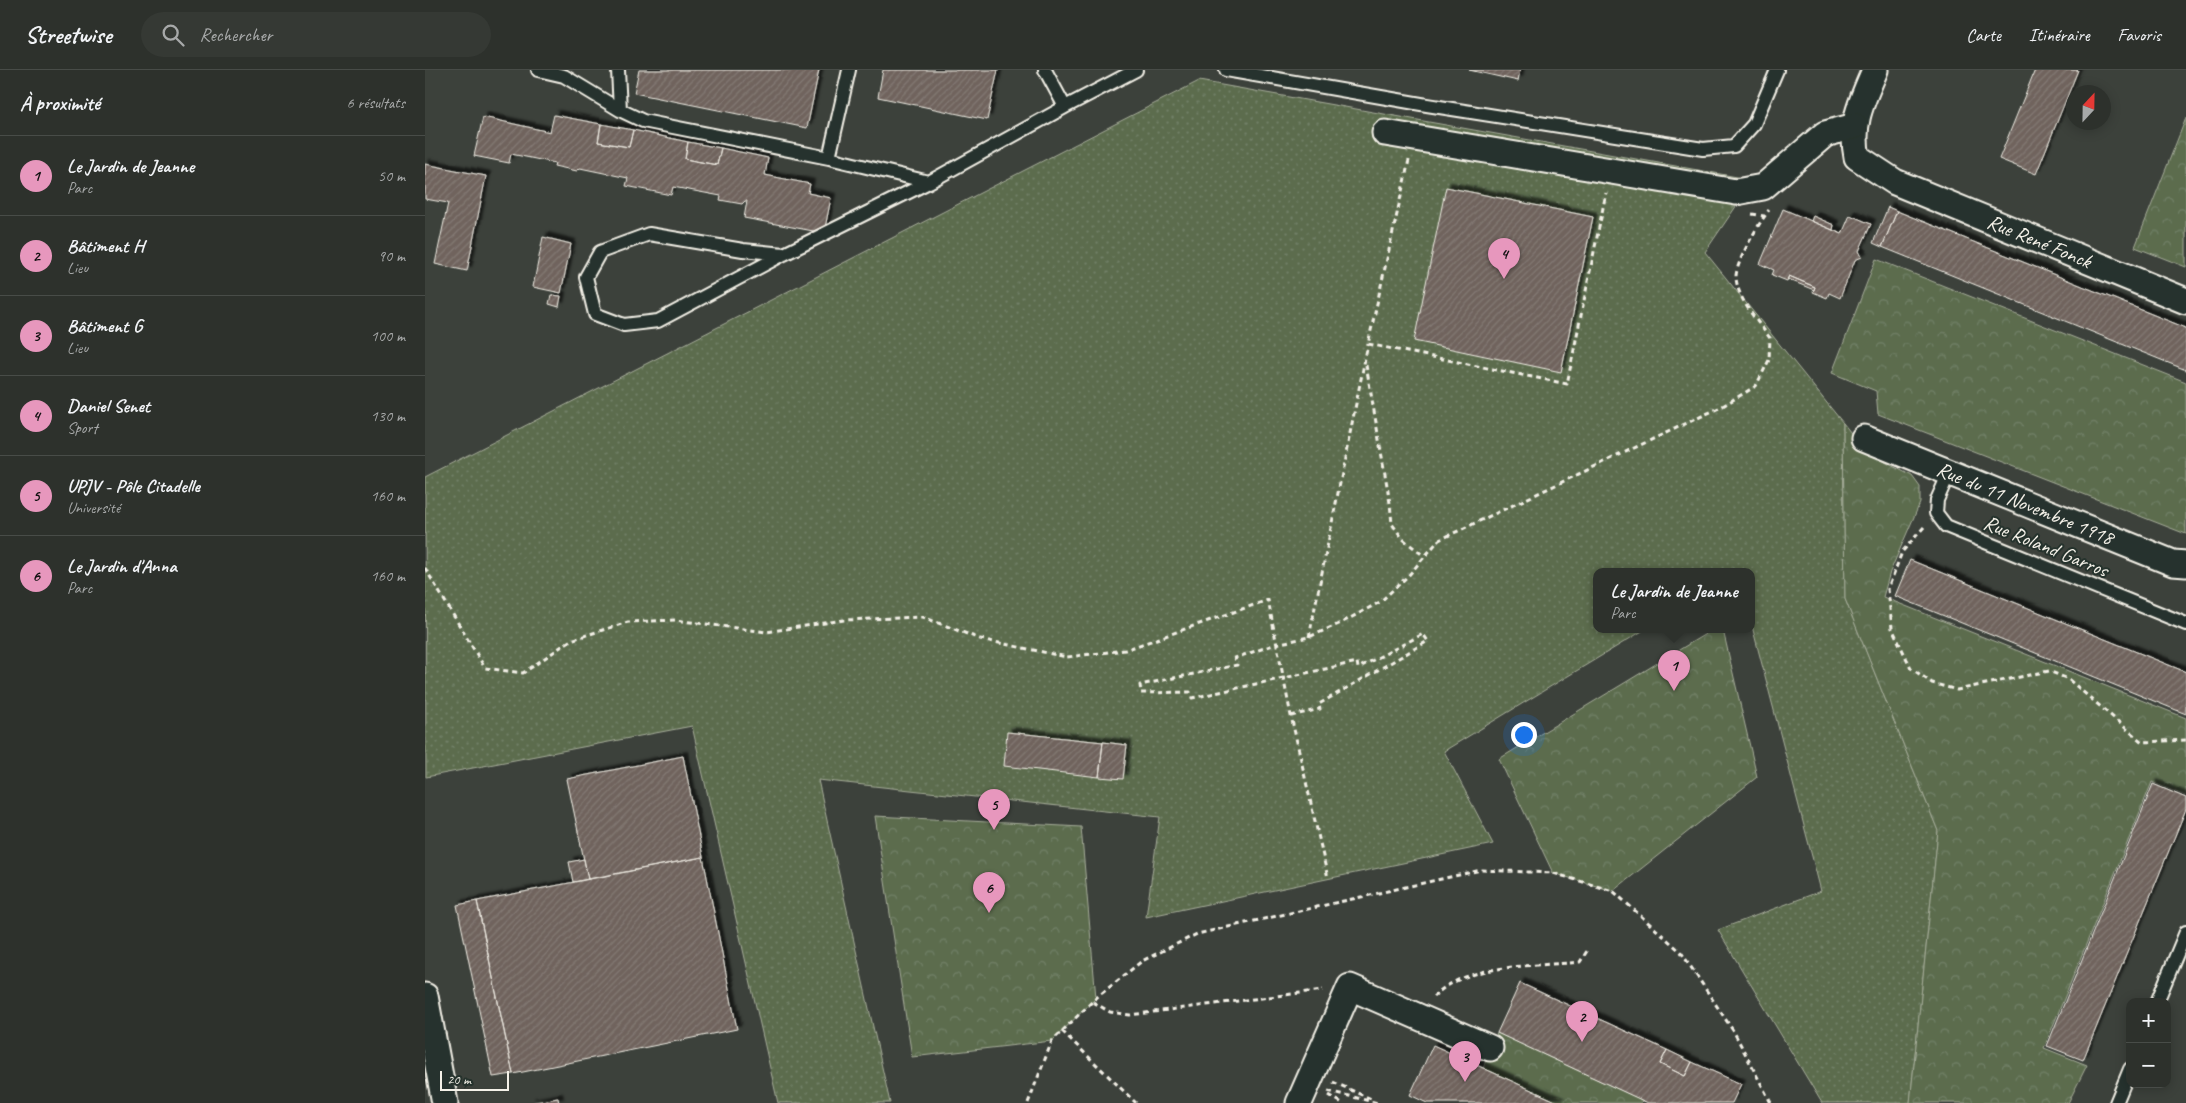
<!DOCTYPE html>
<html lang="fr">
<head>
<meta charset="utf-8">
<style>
	:root { --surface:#2d312c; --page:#353934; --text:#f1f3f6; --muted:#a7a9a9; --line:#484c48; --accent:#e797bd }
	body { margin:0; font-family:Caveat,sans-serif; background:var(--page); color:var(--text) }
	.controls { position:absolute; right:15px; bottom:15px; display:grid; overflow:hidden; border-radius:10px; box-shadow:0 2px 12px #0003 }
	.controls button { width:45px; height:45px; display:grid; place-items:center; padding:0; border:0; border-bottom:1px solid var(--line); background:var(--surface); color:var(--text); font:25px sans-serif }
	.compass { position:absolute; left:1641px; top:15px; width:45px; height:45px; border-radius:50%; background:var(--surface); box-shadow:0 2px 12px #0003; rotate:22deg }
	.scale { position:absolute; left:15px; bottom:12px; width:69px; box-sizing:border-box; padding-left:5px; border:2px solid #f4f1e8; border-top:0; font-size:14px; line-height:18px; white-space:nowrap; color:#f4f1e8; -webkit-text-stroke:4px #26332d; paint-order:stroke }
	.you { position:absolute; left:1098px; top:664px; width:18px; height:18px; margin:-12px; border:4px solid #fff; border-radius:50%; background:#1a73e8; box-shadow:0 0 0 8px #1a73e833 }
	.badge { display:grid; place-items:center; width:32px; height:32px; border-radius:50%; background:var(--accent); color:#111; font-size:16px; font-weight:700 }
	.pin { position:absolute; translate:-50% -41px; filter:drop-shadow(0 1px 2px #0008) }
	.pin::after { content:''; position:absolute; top:26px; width:18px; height:15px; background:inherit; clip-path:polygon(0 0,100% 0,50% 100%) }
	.popup { position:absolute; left:1168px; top:498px; width:162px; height:65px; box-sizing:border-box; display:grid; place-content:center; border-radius:10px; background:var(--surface); filter:drop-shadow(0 1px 4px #0005); font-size:16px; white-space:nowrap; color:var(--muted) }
	.popup b { font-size:19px; color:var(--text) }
	.popup::after { content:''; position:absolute; left:50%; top:100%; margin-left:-10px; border:10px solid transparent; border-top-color:var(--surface) }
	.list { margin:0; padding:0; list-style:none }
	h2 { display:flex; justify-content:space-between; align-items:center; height:65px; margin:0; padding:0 20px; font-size:21px }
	h2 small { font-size:16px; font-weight:400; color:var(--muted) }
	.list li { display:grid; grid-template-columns:32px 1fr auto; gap:15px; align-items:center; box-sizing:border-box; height:80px; padding:0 20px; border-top:1px solid var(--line) }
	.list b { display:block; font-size:19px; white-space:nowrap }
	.list p { margin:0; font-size:16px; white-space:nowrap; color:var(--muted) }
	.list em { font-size:16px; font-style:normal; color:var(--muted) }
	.icon { flex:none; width:28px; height:28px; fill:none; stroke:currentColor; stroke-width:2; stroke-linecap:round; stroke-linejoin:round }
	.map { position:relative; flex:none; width:1761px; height:1033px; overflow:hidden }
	header { display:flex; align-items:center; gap:30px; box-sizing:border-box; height:70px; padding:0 25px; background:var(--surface); border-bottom:1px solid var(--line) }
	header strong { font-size:24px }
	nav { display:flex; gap:28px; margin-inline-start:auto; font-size:18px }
	.search { width:350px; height:45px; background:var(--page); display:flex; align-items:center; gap:12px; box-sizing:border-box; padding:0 18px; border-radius:28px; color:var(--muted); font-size:19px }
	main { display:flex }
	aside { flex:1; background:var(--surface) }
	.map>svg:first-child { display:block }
	.grass { fill:url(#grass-dots); stroke:#a8ae9b }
	.park { fill:url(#park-crowns); stroke:#a8ae9b }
	.building { fill:url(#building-hatch); stroke:#f4f1e8; filter:url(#shadow) }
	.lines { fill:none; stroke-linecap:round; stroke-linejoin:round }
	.service-casing { stroke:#f4f1e8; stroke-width:16 }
	.minor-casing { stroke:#f4f1e8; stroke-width:29 }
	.path { stroke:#f4f1e8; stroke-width:3; stroke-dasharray:5 4; stroke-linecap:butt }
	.service { stroke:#26332d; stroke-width:12 }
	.minor { stroke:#26332d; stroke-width:25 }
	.labels { text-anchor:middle; stroke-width:4; stroke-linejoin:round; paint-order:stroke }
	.street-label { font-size:21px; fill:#f4f1e8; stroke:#26332d }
</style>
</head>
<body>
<header>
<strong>Streetwise</strong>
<div class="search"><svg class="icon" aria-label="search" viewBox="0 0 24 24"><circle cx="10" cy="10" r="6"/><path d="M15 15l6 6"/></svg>Rechercher</div>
<nav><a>Carte</a><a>Itinéraire</a><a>Favoris</a></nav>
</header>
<main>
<aside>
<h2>À proximité<small>6 résultats</small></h2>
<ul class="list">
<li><span class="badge">1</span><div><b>Le Jardin de Jeanne</b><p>Parc</p></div><em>50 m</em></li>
<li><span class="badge">2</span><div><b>Bâtiment H</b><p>Lieu</p></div><em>90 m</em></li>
<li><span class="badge">3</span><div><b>Bâtiment G</b><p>Lieu</p></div><em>100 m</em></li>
<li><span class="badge">4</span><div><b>Daniel Senet</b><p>Sport</p></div><em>130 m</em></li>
<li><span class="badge">5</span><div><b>UPJV - Pôle Citadelle</b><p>Université</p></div><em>160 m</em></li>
<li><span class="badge">6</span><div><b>Le Jardin d'Anna</b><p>Parc</p></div><em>160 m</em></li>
</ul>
</aside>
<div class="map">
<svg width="1761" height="1033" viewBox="0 0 1761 1033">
	<defs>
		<pattern id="grass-dots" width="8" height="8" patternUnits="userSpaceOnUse" patternTransform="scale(1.25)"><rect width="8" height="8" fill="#5b6c4e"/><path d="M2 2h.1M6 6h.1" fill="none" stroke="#738168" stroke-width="1.8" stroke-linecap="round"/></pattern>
		<pattern id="park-crowns" width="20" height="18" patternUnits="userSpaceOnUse" patternTransform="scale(1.25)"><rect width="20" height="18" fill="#5b6c4e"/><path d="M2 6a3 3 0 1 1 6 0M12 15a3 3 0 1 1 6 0" fill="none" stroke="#738168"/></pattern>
		<pattern id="building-hatch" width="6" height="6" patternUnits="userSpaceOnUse" patternTransform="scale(1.25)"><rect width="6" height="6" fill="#6f635d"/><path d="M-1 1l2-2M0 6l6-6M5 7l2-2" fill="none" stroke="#847a74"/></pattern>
		<filter id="shadow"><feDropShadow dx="4.5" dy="-4.5" stdDeviation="1" flood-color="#0009"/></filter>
	</defs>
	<rect width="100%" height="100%" fill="#3c413b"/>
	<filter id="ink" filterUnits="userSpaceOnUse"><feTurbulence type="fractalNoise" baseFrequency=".02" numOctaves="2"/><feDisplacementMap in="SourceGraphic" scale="10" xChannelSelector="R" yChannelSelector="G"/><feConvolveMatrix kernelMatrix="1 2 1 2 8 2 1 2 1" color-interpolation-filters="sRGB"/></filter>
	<g filter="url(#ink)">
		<path class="grass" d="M774,11L1329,110L1280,182L1418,353L1420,529L1513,761L1485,1033H1397L1293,860L1396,821L1327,556L1326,502H1172V560H1219L1019,681L1068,774L721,847L735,747L393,710L465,1033H353L267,656L1,707L0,407Z"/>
		<path class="park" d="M1761,48V197L1710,177Z
			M1451,189L1761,312V464L1453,344L1451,321L1407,303Z
			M1418,353L1434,373L1460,392L1487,406L1495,417V433L1465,502L1458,527L1761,648V726L1727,712L1619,978L1662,995L1643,1033H1485L1513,761L1420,529Z
			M1287,560H1298L1332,707L1188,821L1128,803L1074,689Z
			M450,746L656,757L671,928L627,971L487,987Z
			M1072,963L1217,1030L1216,1033H1135L1058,998Z"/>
		<path class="building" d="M214,0H394L382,58L209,23Z
			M458,0H573L562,50L453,27Z
			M1044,0H1095L1093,11Z
			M1610,0H1653L1611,104L1574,89Z
			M129,45L176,54L173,72L204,77L208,60L263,72L260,89L292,95L296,78L343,88L340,105L385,114L383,123L406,128L399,163L319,148L322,131H320L317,134L295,130L296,126L248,117L246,125L201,116L203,108L155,98L152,101L129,96L130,93L86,84L84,93L49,86L58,47L125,62Z
			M176,54L208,60L204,77L173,72Z
			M263,72L296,78L292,95L260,89Z
			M0,94L61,106L42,201L10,194L23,133L0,129Z
			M1021,117L1168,147L1136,302L989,271Z
			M1463,137L1472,141L1457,177L1448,173Z
			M1358,139L1417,164L1425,145L1446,154L1434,181L1437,187L1430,190L1415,228L1404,223L1402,228L1388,222L1390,217L1364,206L1362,211L1347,205L1349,200L1335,194Z
			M1472,141L1761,258V300L1457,177Z
			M1388,146L1409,155L1408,160L1386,151Z
			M118,167L146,174L136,223L108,217Z
			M1364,206L1390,217L1389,220L1362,209Z
			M126,225L136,226L134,237L124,234Z
			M1485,490L1761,602V644L1470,526Z
			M582,662L678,672L674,707L579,696Z
			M678,672L702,675L698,709L674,707Z
			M258,686L278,787L163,809L142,709Z
			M1728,714L1761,728V739L1658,990L1622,976Z
			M278,787L312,959L88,1004L52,831Z
			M159,789L163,809L148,812L144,792Z
			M52,831L88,1004L68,1007L32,835Z
			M1095,913L1242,980L1235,994L1260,1006L1267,992L1316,1014L1307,1033H1223L1072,963Z
			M1008,975L1058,998L1135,1033H1002L985,1025Z
			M1242,980L1267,992L1260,1006L1235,994Z
			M133,1028L134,1033H105Z"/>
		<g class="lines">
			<defs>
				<path id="service" d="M113,0L139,6L195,40L218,51L404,88L504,112L640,37L711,0
					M193,0L195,40
					M620,0L640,37
					M801,0L1002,35L1278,79L1309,76L1329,54L1352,0
					M404,88L424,0
					M359,184L318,180L224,164L175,182L161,207L170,244L199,255L233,251L359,184L504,112
					M1524,403L1512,430L1511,443L1521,456L1761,554
					M1732,932L1761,862
					M1691,1033L1705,999"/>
				<g id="minor">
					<path id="s1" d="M1450,0C1437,31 1425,53 1432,87L1470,112L1761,231"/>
					<path d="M960,63L1311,122L1338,117L1400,64L1430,56"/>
					<path id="s2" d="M1439,368L1748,493L1761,494"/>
					<path d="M0,926L20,1033"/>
					<path d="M874,1033L925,917L1065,978"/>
				</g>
			</defs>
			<use href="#service" class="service-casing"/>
			<use href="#minor" class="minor-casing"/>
			<path class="path" d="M984,90L943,274L1142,314L1181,123
				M1327,144L1339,146
				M941,295L965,433L967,454L978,469L999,486
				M1499,457L1477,482L1463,519L1467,558L1486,598L1507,613L1532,620L1624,601L1643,609L1717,672L1761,670
				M0,498L60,598L98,603L146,570L203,552L250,550L341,562L419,550L498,547L555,569L642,587L700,580L843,530L866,646L903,808
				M884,567L943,274
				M866,646L895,639L894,634L1003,571L998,564L933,598L932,592L767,628L765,622L716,623L715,615L812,595L810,588L851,574L884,567L916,553L955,532L983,506L1014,470L1296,337L1331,316L1344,290L1345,268C1333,252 1313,230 1311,208C1310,193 1334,153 1344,140
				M1008,927C1043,892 1109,897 1155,892L1162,881
				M668,932L685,942L705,945L898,920
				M637,961L711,1033
				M908,1012L946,1029
				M903,1021L953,1033
				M904,1025L917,1033
				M603,1033L627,971L671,928L717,891L772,864L1056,800L1128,803L1188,821L1256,882L1309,962L1346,1033"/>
			<use href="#service" class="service"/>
			<use href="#minor" class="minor"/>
		</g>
	</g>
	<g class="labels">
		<g class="street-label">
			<text dy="7" stroke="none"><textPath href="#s1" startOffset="292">Rue René Fonck</textPath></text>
			<text dy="7" stroke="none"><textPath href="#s2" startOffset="174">Rue du 11 Novembre 1918</textPath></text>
			<text transform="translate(1621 476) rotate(22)" y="7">Rue Roland Garros</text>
		</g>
	</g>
</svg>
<div class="controls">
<button>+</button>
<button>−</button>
</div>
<svg class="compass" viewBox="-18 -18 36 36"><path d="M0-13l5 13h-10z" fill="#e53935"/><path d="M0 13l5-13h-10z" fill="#a7a9a9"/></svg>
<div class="scale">20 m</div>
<div class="you"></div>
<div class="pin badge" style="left:1249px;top:621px">1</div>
<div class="popup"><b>Le Jardin de Jeanne</b>Parc</div>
<div class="pin badge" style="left:1157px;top:972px">2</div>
<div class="pin badge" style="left:1040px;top:1012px">3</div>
<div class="pin badge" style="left:1079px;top:209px">4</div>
<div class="pin badge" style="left:569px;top:760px">5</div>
<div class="pin badge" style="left:564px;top:843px">6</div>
</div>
</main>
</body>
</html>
